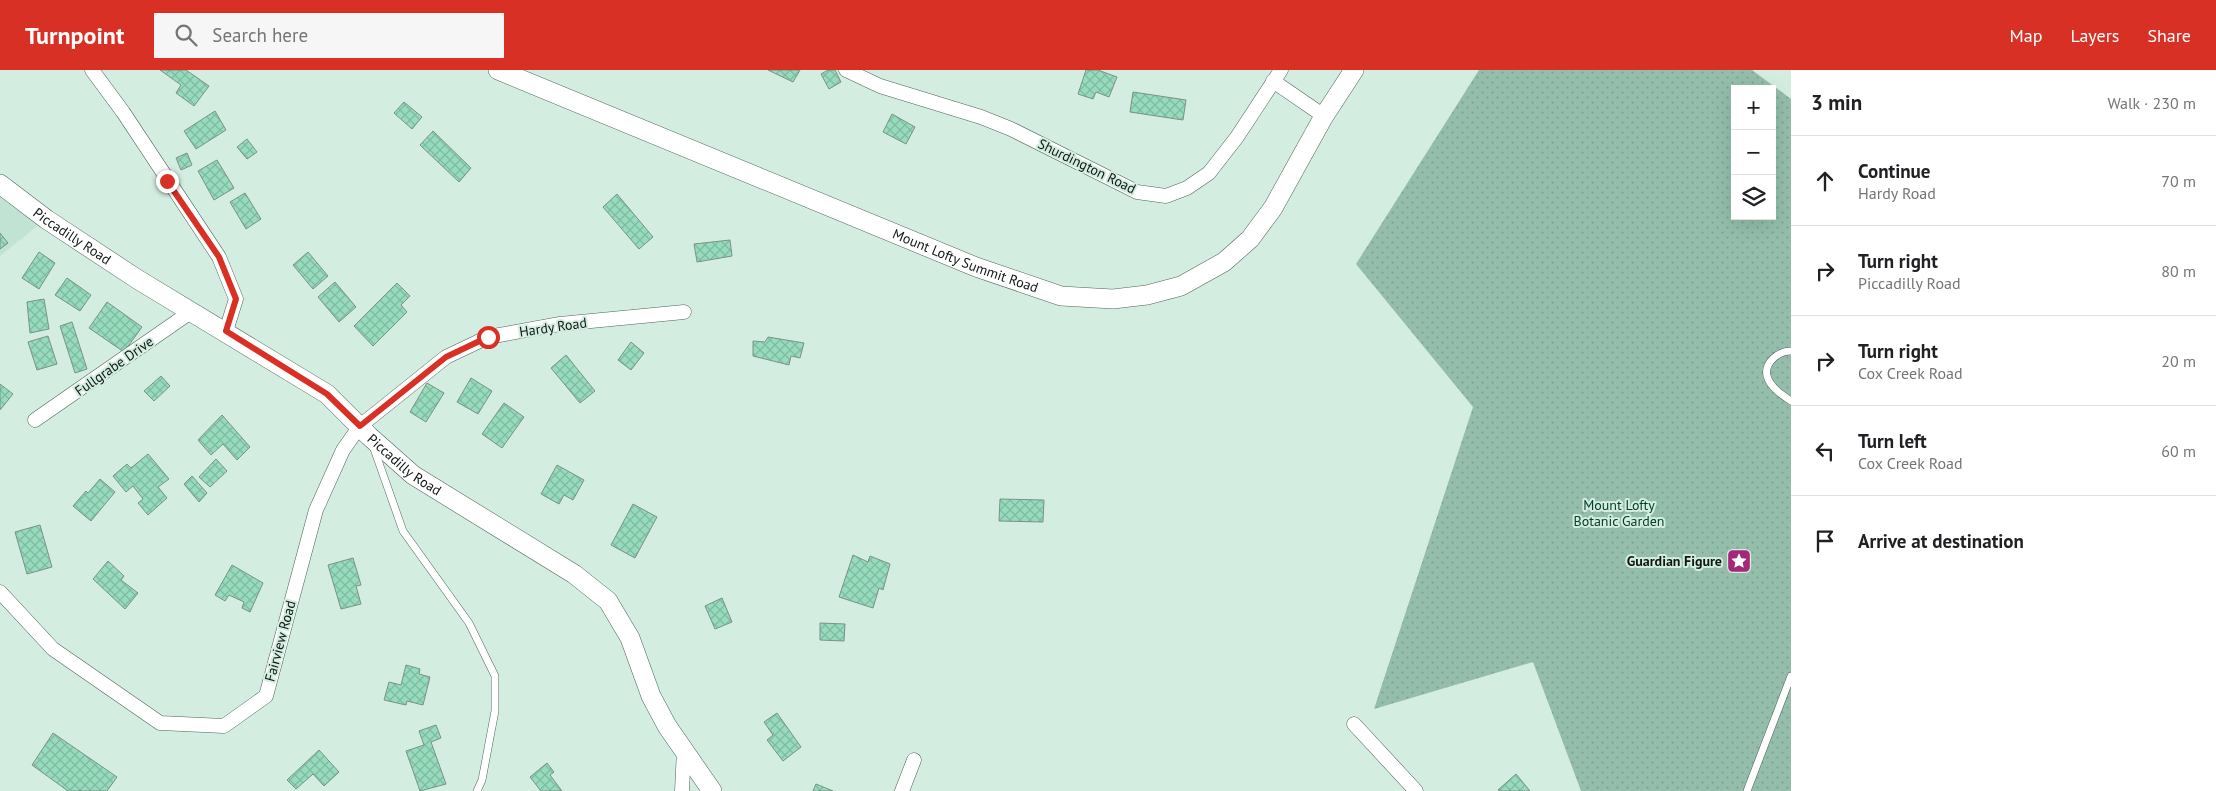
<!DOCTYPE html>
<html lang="en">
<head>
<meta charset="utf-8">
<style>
	:root { --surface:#fff; --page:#f6f6f6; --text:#202124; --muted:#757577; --line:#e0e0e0; --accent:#d93025 }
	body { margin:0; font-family:"PT Sans",sans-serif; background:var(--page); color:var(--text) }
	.controls { position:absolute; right:15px; top:15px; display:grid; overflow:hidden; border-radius:0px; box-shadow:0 5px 20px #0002 }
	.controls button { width:45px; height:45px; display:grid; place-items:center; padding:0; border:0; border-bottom:1px solid var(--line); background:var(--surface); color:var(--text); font:25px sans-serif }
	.stop { position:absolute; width:15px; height:15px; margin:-11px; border:4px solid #d93025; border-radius:50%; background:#fff }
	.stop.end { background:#d93025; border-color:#fff; box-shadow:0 1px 5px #0008 }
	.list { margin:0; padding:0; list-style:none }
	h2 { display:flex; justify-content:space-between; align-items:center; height:65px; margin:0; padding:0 20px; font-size:21px }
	h2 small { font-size:16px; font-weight:400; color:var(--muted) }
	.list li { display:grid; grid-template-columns:32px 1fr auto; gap:15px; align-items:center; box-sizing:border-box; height:90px; padding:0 20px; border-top:1px solid var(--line) }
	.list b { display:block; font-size:19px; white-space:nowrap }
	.list p { margin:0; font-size:16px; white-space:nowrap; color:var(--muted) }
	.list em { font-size:16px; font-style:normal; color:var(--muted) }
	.icon { flex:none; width:28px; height:28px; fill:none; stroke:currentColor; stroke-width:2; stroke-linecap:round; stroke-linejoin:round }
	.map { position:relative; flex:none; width:1791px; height:721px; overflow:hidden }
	header { display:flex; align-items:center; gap:30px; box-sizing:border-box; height:70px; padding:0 25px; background:var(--accent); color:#fff }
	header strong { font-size:24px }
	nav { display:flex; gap:28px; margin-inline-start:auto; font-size:18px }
	.search { width:350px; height:45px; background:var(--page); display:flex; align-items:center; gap:12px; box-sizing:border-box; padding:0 18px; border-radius:0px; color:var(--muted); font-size:19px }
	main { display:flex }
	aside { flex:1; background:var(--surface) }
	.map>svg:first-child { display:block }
	.built { fill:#c1e3d3 }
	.grass { fill:url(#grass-dots); fill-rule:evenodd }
	.building { fill:url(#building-cross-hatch); stroke:#7b9287 }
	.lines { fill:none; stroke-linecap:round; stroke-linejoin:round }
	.service-casing { stroke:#4e645a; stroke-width:8 }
	.minor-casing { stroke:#4e645a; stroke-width:15 }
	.secondary-casing { stroke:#4e645a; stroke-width:20 }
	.service { stroke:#fff; stroke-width:7 }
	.minor { stroke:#fff; stroke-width:14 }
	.secondary { stroke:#fff; stroke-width:19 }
	.route { stroke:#d93025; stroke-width:6 }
	.labels { text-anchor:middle; stroke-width:4; stroke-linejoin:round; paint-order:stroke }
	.street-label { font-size:14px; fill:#0e1713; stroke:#d4ede1 }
	.park-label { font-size:14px; fill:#03402c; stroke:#d4ede1 }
	.poi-label { font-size:14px; font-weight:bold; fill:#0e1713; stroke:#d4ede1; text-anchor:end }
</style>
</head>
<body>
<header>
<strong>Turnpoint</strong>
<div class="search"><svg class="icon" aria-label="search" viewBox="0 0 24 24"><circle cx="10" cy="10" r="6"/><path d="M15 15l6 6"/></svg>Search here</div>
<nav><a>Map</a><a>Layers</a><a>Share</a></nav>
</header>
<main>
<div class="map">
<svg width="1791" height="721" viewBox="0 0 1791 721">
	<defs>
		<pattern id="grass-dots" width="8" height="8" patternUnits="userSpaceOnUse" patternTransform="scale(1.25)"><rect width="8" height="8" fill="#94beab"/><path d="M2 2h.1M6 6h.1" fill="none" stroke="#7ea392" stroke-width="1.8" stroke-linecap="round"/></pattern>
		<pattern id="building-cross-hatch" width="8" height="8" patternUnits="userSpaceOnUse" patternTransform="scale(1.25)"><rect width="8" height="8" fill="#95dbbc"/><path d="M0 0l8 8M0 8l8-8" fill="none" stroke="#7fbba1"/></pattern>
	</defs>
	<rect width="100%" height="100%" fill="#d4ede1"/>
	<path class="built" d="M0,114L46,149L0,186Z"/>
	<path class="grass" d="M1479,0H1752L1791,29V721H1581L1533,592L1374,639L1473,337L1356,194ZM1735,19H1772V146H1735Z"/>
	<path class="building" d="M160,0H186L209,16L194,36L176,23L181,15Z
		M768,0H800L793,12Z
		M828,0H835L841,12L829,19L821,4Z
		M1086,0H1098L1117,7L1109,27L1096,22L1093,29L1078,24Z
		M1133,22L1186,30L1183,50L1130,42Z
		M404,32L422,47L412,59L394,43Z
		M215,41L226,60L196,79L184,61Z
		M892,44L915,57L906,74L883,62Z
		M433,61L471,98L459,112L420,75Z
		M247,69L257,82L247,89L237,77Z
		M187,83L192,95L181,100L176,88Z
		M217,90L234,118L214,130L198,101Z
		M245,123L261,149L246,159L230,132Z
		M617,124L653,167L639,179L603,137Z
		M0,163L8,173L0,179Z
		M730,170L732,186L697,192L694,174Z
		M39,182L55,193L39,219L22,208Z
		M308,182L328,206L313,219L293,195Z
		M67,208L91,225L80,241L55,225Z
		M335,212L356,237L339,252L318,227Z
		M397,213L410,226L401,235L407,242L373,276L354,256Z
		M44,229L49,259L30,263L27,232Z
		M107,232L142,257L124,282L89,258Z
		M72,252L87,299L75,303L60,256Z
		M48,266L57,294L37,300L28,272Z
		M768,267L804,273L800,288L791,286L789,295L753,286V271L765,272Z
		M631,272L644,283L631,300L618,290Z
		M566,285L595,321L580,333L551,298Z
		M161,306L170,316L154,331L144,321Z
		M471,308L492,321L478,344L457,332Z
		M427,313L444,323L426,352L410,342Z
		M0,314L13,324L0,340Z
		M504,333L524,347L502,378L482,364Z
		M222,345L250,377L237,390L223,374L211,385L198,370Z
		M148,384L169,409L158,417L167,428L148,445L138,433L143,429L133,416L126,422L113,406L127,394L131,398Z
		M216,389L227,401L210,417L199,407Z
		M557,395L584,410L573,430L564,425L559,434L541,424Z
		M192,406L207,423L199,432L184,414Z
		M100,409L115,422L91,451L73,436L86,421L88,423Z
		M1000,429L1044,430L1043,452L999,451Z
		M633,434L657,447L635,488L611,475Z
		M40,455L52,497L27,504L15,462Z
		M853,485L868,492L870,486L890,494L883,520L879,518L873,538L839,527Z
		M353,488L361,515L356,516L361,534L341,539L328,495Z
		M108,491L124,506L121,510L138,523L125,539L93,509Z
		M232,495L263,513L250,542L242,538L244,532L229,525L225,531L215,525Z
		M722,528L732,552L715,559L705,536Z
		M820,553L845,554L844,571L820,570Z
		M406,595L420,599L419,604L430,607L423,635L407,631L406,635L384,630L389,612L401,615Z
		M777,643L801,677L783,691L767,670L773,665L764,652Z
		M436,655L441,668L431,672L446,714L420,721L406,681L424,675L419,661Z
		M53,663L117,707L107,721H68L32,695Z
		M319,680L339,702L324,716L313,704L296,719L287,710Z
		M547,693L554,702L550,705L562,721H541L530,707Z
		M1516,704L1530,721H1500L1498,720Z
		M816,714L833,721H813Z"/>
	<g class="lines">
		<defs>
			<path id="service" d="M1791,281C1779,281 1764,292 1767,306C1770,317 1782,325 1791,331
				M373,376L403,461L469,553L495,606V641L482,710L477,721
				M1747,721L1791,606"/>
			<path id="minor" d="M92,0L123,42L219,187L236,229L226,261
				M846,0L880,16L981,47L1011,59L1137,122L1166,126L1187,118L1209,103L1237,67L1281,0
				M1273,11L1324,46
				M35,350L192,241
				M0,522L53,579L160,653L224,656L266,626L316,440L343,380L360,356L446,287L488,267L560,254L684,242
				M1354,654L1416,721
				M682,721L684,680
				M902,721L914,690"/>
			<g id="secondary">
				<path id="s1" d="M498,0L976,197L1061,226L1113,229L1147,225L1181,216L1224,192L1250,169L1273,138L1324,46L1354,0"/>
				<path id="s2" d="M0,114L46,149L137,209L327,324L369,366L413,405L574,504L608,531L630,568L651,626L667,656L712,721"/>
			</g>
		</defs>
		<use href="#service" class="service-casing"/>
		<use href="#minor" class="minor-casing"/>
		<use href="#secondary" class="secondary-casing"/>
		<use href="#service" class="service"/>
		<use href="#minor" class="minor"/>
		<use href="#secondary" class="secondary"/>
	</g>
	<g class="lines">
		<path class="route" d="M167,111L219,187L236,229L226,261L327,324L360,356L446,287L488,267"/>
	</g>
	<defs>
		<symbol id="sight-square" viewBox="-11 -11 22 22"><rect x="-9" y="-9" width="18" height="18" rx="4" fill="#a4277a" stroke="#d4ede1"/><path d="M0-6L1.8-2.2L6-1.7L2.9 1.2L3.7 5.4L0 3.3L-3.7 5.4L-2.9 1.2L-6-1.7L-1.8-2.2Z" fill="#fff"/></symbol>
	</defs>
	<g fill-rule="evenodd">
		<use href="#sight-square" x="1725" y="477" width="28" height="28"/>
	</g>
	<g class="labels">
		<g class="street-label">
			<text transform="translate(1087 96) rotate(26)" y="5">Shurdington Road</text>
			<text dy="5" stroke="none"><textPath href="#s2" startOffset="89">Piccadilly Road</textPath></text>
			<text dy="5" stroke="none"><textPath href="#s1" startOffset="505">Mount Lofty Summit Road</textPath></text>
			<text transform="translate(553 257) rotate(-8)" y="5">Hardy Road</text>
			<text transform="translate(114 296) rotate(-35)" y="5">Fullgrabe Drive</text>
			<text dy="5" stroke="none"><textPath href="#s2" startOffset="494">Piccadilly Road</textPath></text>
			<text transform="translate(280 571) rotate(-75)" y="5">Fairview Road</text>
		</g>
		<g class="park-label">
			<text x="1619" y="440">Mount Lofty<tspan x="1619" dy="16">Botanic Garden</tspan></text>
		</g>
		<g class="poi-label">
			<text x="1722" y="496">Guardian Figure</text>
		</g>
	</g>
</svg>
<div class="controls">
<button>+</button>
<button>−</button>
<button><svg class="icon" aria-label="layers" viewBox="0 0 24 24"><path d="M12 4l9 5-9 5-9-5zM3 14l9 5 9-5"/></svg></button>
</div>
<div class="stop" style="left:488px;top:267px"></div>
<div class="stop end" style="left:167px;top:111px"></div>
</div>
<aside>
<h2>3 min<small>Walk · 230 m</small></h2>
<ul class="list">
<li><svg class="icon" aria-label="ahead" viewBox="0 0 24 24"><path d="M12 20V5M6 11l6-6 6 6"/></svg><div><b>Continue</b><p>Hardy Road</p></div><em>70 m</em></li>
<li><svg class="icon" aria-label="right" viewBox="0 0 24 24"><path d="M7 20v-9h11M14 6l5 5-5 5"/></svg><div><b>Turn right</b><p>Piccadilly Road</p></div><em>80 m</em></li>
<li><svg class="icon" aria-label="right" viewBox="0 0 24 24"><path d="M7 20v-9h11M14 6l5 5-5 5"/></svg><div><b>Turn right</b><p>Cox Creek Road</p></div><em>20 m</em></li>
<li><svg class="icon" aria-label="left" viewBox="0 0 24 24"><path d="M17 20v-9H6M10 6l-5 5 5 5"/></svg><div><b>Turn left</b><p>Cox Creek Road</p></div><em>60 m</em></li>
<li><svg class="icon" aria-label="arrive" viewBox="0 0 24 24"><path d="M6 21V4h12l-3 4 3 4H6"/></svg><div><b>Arrive at destination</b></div></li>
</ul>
</aside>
</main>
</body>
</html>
